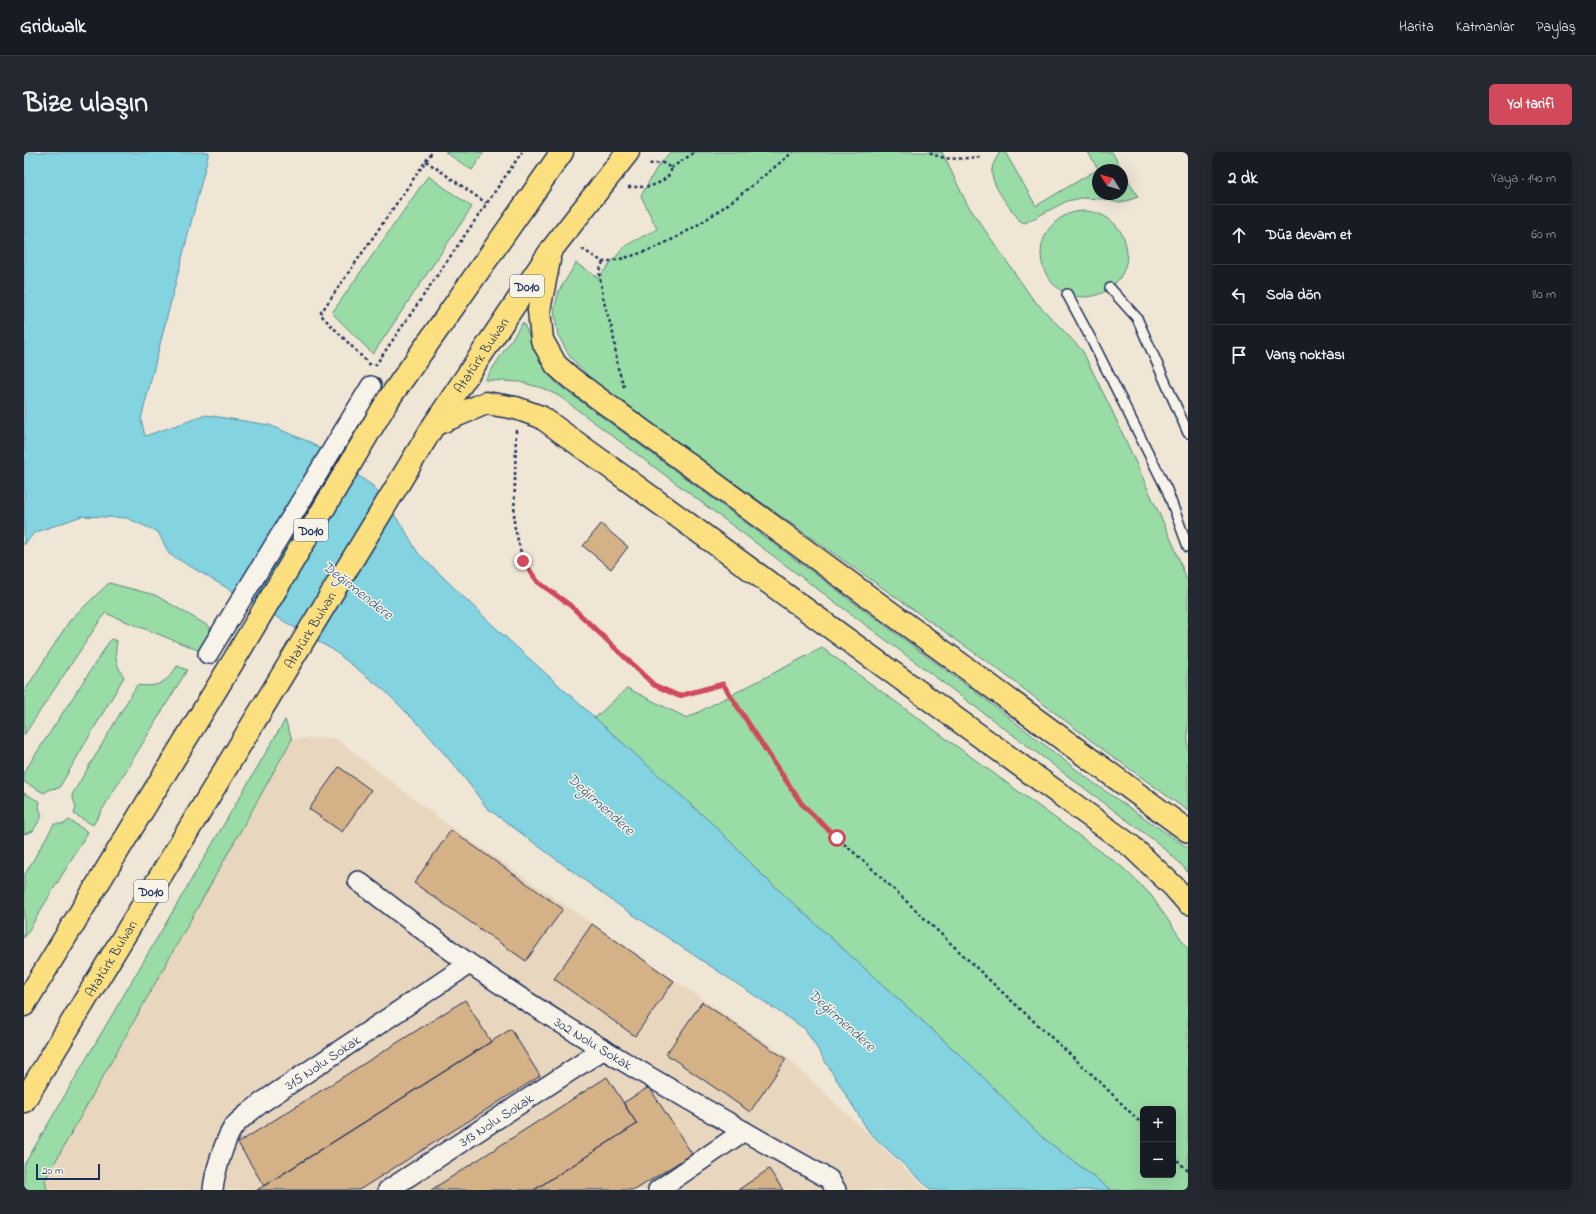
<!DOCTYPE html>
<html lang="tr">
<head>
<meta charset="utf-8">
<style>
	:root { --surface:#171b24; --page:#242831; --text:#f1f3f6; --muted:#9ea1a6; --line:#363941; --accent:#d1495b }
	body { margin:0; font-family:"Indie Flower",sans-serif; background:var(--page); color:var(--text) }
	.controls { position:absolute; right:12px; bottom:12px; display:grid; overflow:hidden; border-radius:6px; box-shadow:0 4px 16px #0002 }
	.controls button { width:36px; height:36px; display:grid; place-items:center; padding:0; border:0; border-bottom:1px solid var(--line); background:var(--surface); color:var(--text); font:20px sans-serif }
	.compass { position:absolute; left:1068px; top:12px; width:36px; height:36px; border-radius:50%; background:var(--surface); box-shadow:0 4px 16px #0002; rotate:307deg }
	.scale { position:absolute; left:12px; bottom:10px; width:64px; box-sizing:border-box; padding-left:4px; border:2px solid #1b2f5e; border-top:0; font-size:11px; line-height:14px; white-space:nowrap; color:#1b2f5e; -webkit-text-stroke:3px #f7f3e8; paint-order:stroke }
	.stop { position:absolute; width:12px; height:12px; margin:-9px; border:3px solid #d1495b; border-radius:50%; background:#fff }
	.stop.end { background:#d1495b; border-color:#fff; box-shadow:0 1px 4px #0008 }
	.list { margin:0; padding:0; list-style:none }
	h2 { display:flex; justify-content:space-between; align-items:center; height:52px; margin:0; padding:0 16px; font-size:17px }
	h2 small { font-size:13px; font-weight:400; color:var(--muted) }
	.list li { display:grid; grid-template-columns:26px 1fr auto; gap:12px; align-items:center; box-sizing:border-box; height:60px; padding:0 16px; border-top:1px solid var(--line) }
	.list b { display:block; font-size:15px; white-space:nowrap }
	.list em { font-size:13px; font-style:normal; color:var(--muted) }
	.icon { flex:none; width:22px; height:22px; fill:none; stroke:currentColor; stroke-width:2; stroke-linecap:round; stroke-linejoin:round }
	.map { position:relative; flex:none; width:1164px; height:1038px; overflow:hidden; border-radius:6px }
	header { display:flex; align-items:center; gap:24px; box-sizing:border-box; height:56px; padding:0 20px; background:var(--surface); border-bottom:1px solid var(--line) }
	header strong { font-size:19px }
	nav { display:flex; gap:22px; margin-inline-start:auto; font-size:14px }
	.intro { display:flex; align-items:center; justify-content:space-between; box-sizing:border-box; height:96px; padding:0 24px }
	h1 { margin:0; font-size:28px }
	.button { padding:10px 18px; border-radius:6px; background:var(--accent); color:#fff; font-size:14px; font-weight:700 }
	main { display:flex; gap:24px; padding:0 24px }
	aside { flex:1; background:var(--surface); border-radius:6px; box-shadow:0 4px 16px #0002 }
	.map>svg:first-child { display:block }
	.built { fill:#e8d6be }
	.green { fill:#9adca6; stroke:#5a8682; fill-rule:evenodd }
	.water { fill:#83d3e0; stroke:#5991ac }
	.building { fill:#d4b187; stroke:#1b2f5e }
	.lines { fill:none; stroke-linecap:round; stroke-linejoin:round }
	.lane-casing { stroke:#1b2f5e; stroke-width:12 }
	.street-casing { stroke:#1b2f5e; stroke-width:22 }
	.highway-casing { stroke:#1b2f5e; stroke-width:25 }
	.path { stroke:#1b2f5e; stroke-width:2.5; stroke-dasharray:3 3; stroke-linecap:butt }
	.lane { stroke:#f7f3e8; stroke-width:9 }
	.street { stroke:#f7f3e8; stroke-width:19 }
	.highway { stroke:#fce080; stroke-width:22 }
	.route { stroke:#d1495b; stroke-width:5 }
	.labels { text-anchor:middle; stroke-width:3; stroke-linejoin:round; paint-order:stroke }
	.shield { fill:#f7f3e8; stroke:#5d6a87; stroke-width:1 }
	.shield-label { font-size:13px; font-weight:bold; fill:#1b2f5e }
	.street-label { font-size:14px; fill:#1b2f5e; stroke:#f7f3e8 }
	.water-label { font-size:15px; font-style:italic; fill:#35587e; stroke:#f7f3e8 }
</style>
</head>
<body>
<header>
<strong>Gridwalk</strong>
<nav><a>Harita</a><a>Katmanlar</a><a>Paylaş</a></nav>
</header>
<div class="intro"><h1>Bize ulaşın</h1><a class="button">Yol tarifi</a></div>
<main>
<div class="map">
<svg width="1164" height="1038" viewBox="0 0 1164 1038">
	<rect width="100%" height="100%" fill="#f0e6d5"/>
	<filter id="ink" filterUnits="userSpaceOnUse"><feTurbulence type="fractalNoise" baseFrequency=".025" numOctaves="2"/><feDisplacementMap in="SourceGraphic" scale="8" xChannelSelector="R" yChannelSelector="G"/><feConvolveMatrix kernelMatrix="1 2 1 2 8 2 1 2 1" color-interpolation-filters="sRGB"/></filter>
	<g filter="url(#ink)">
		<path class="built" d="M311,586L424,673L763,905L903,1038H23L21,1028L268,587Z"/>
		<path class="green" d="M421,0H460L448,18Z
			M646,0H918L943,52L1008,146L1058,198L1090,263L1150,394L1164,431V659L1077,596L975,518L636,279L567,227L546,205L534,183L530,158L535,139L552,111L574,126L601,94L633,77L617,44L632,17Z
			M976,0H981L1012,54L1074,17L1064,0H1088L1114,45L1096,51L1079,47L1058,46L1043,49L1001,71L996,69C987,56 966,34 968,17C969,11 973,5 976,0ZM1074,18H1098V42H1074Z
			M404,24L448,55L349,202L308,161Z
			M1017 102a43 43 0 1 1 86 0a43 43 0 1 1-86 0Z
			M499,170L517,210L532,231L962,548L1071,632L1164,696V721L1157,712L1135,692L535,244L518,236L496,230L461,228Z
			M85,431L131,443L186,475L184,502L81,461L0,583V540L46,468Z
			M87,487L93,489C90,504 92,513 100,525L35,636L26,637L20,641L0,630V620Z
			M798,496L1098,715L1126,742L1164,797V1038H1087L1018,985L949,915L737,722L695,678L571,566L603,536L663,566ZM1119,957H1149V1023H1119Z
			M153,514L163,518L69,673L50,662L52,655L48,643L113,533C133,536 143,531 153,514Z
			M261,568L268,587L21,1028L23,1038H0V1013Z
			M0,641L16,650L15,655L18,664L9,679L0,682Z
			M45,668L64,680L0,786V724L30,672H40Z"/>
		<path class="water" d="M0,0H185L117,267L121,284L182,263L245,273L288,291L349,334L379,375L394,401L476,480L695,678L737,722L949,915L1018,985L1087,1038H907L845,980L781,877L590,750L463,656L439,624L401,579L360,538L309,498L145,402L134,380L103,366L58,364L10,381L0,393Z"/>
		<path class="building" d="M577,372L604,395L587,417L559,394Z
			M315,615L347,638L318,680L285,657Z
			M427,678L539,757L502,809L390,731Z
			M568,772L650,829L611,884L530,827Z
			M441,848L467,890L240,1034L214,991Z
			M678,850L762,907L726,960L642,902Z
			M487,877L516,924L335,1038H233Z
			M583,925L613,972L510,1038H407Z
			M625,935L668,1002L611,1038H510L613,972L599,951Z
			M745,1017L759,1038H714Z"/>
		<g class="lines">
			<defs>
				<path id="lane" d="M1086,136L1113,166L1164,281
					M1043,142L1066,185L1143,338L1164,395"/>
				<g id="street">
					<path d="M184,502L347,234"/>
					<path id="s1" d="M334,729C371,757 408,786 446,812C561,890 683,959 805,1027L812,1038"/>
					<path id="s2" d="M189,1038C190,1023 202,981 213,971C220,964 229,958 237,951L445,812"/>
					<path id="s3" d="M364,1038L580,897"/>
					<path d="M634,1038L720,979"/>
				</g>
				<g id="highway">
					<path d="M525,108L515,158L518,188L532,213L548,227L1164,679"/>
					<path d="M410,273L462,251L492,256L517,265L1107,694L1149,734L1164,751"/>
					<path d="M0,853L210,508L364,248L538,0"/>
					<path id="s4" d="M0,949L410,273L528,97L604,0"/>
				</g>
			</defs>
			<use href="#lane" class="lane-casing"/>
			<use href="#street" class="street-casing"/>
			<use href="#highway" class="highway-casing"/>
			<path class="path" d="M906,0C919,10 941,6 956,5
				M402,9L462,51
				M647,16L671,0
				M604,35C623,35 633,36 647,21V16L639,11L623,12
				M558,97L579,110C651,101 714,45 769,0
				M579,110L575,120L580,150L589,181L594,216L601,238
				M346,213L296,162L408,0
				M351,214L498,0
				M492,278L490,372L499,409L514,430L547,454L630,533L655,544L699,532L751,613L777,652L813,686L842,711L978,840L1075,929L1119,973
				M1149,1004L1164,1019"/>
			<use href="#lane" class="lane"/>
			<use href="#street" class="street"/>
			<use href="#highway" class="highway"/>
		</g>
	</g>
	<g class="lines" filter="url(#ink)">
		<path class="route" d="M499,409L514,430L547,454L630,533L655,544L699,532L751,612L778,652L813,686"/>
	</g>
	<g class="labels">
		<g class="shield">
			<rect x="486" y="123" width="34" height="22" rx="3"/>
			<rect x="270" y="367" width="34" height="22" rx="3"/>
			<rect x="110" y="728" width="34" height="22" rx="3"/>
		</g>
		<g class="shield-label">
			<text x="503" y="139">D010</text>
			<text x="287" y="383">D010</text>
			<text x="127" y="744">D010</text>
		</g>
		<g class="street-label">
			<text dy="5" stroke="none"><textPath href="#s4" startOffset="875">Atatürk Bulvarı</textPath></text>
			<text dy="5" stroke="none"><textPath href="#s4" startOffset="551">Atatürk Bulvarı</textPath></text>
			<text dy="5" stroke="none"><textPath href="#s4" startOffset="167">Atatürk Bulvarı</textPath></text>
			<text dy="5" stroke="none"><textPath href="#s1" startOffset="286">302 Nolu Sokak</textPath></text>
			<text dy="5" stroke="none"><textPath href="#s2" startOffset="177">315 Nolu Sokak</textPath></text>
			<text dy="5" stroke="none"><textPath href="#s3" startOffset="129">313 Nolu Sokak</textPath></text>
		</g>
		<g class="water-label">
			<text transform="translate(334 438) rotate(38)" y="5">Değirmendere</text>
			<text transform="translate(577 652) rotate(42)" y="5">Değirmendere</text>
			<text transform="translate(818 868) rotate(42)" y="5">Değirmendere</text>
		</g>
	</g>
</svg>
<div class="controls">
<button>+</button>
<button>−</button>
</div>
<svg class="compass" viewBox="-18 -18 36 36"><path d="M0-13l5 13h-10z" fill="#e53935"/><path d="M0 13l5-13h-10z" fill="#9ea1a6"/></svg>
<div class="scale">20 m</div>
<div class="stop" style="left:813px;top:686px"></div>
<div class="stop end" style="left:499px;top:409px"></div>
</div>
<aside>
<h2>2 dk<small>Yaya · 140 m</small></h2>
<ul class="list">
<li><svg class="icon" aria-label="ahead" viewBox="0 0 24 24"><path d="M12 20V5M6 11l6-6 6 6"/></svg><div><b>Düz devam et</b></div><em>60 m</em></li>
<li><svg class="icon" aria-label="left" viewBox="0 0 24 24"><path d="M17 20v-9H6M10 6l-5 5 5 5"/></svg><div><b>Sola dön</b></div><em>80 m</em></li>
<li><svg class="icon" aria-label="arrive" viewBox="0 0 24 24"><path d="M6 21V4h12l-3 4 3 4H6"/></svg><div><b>Varış noktası</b></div></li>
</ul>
</aside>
</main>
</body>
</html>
